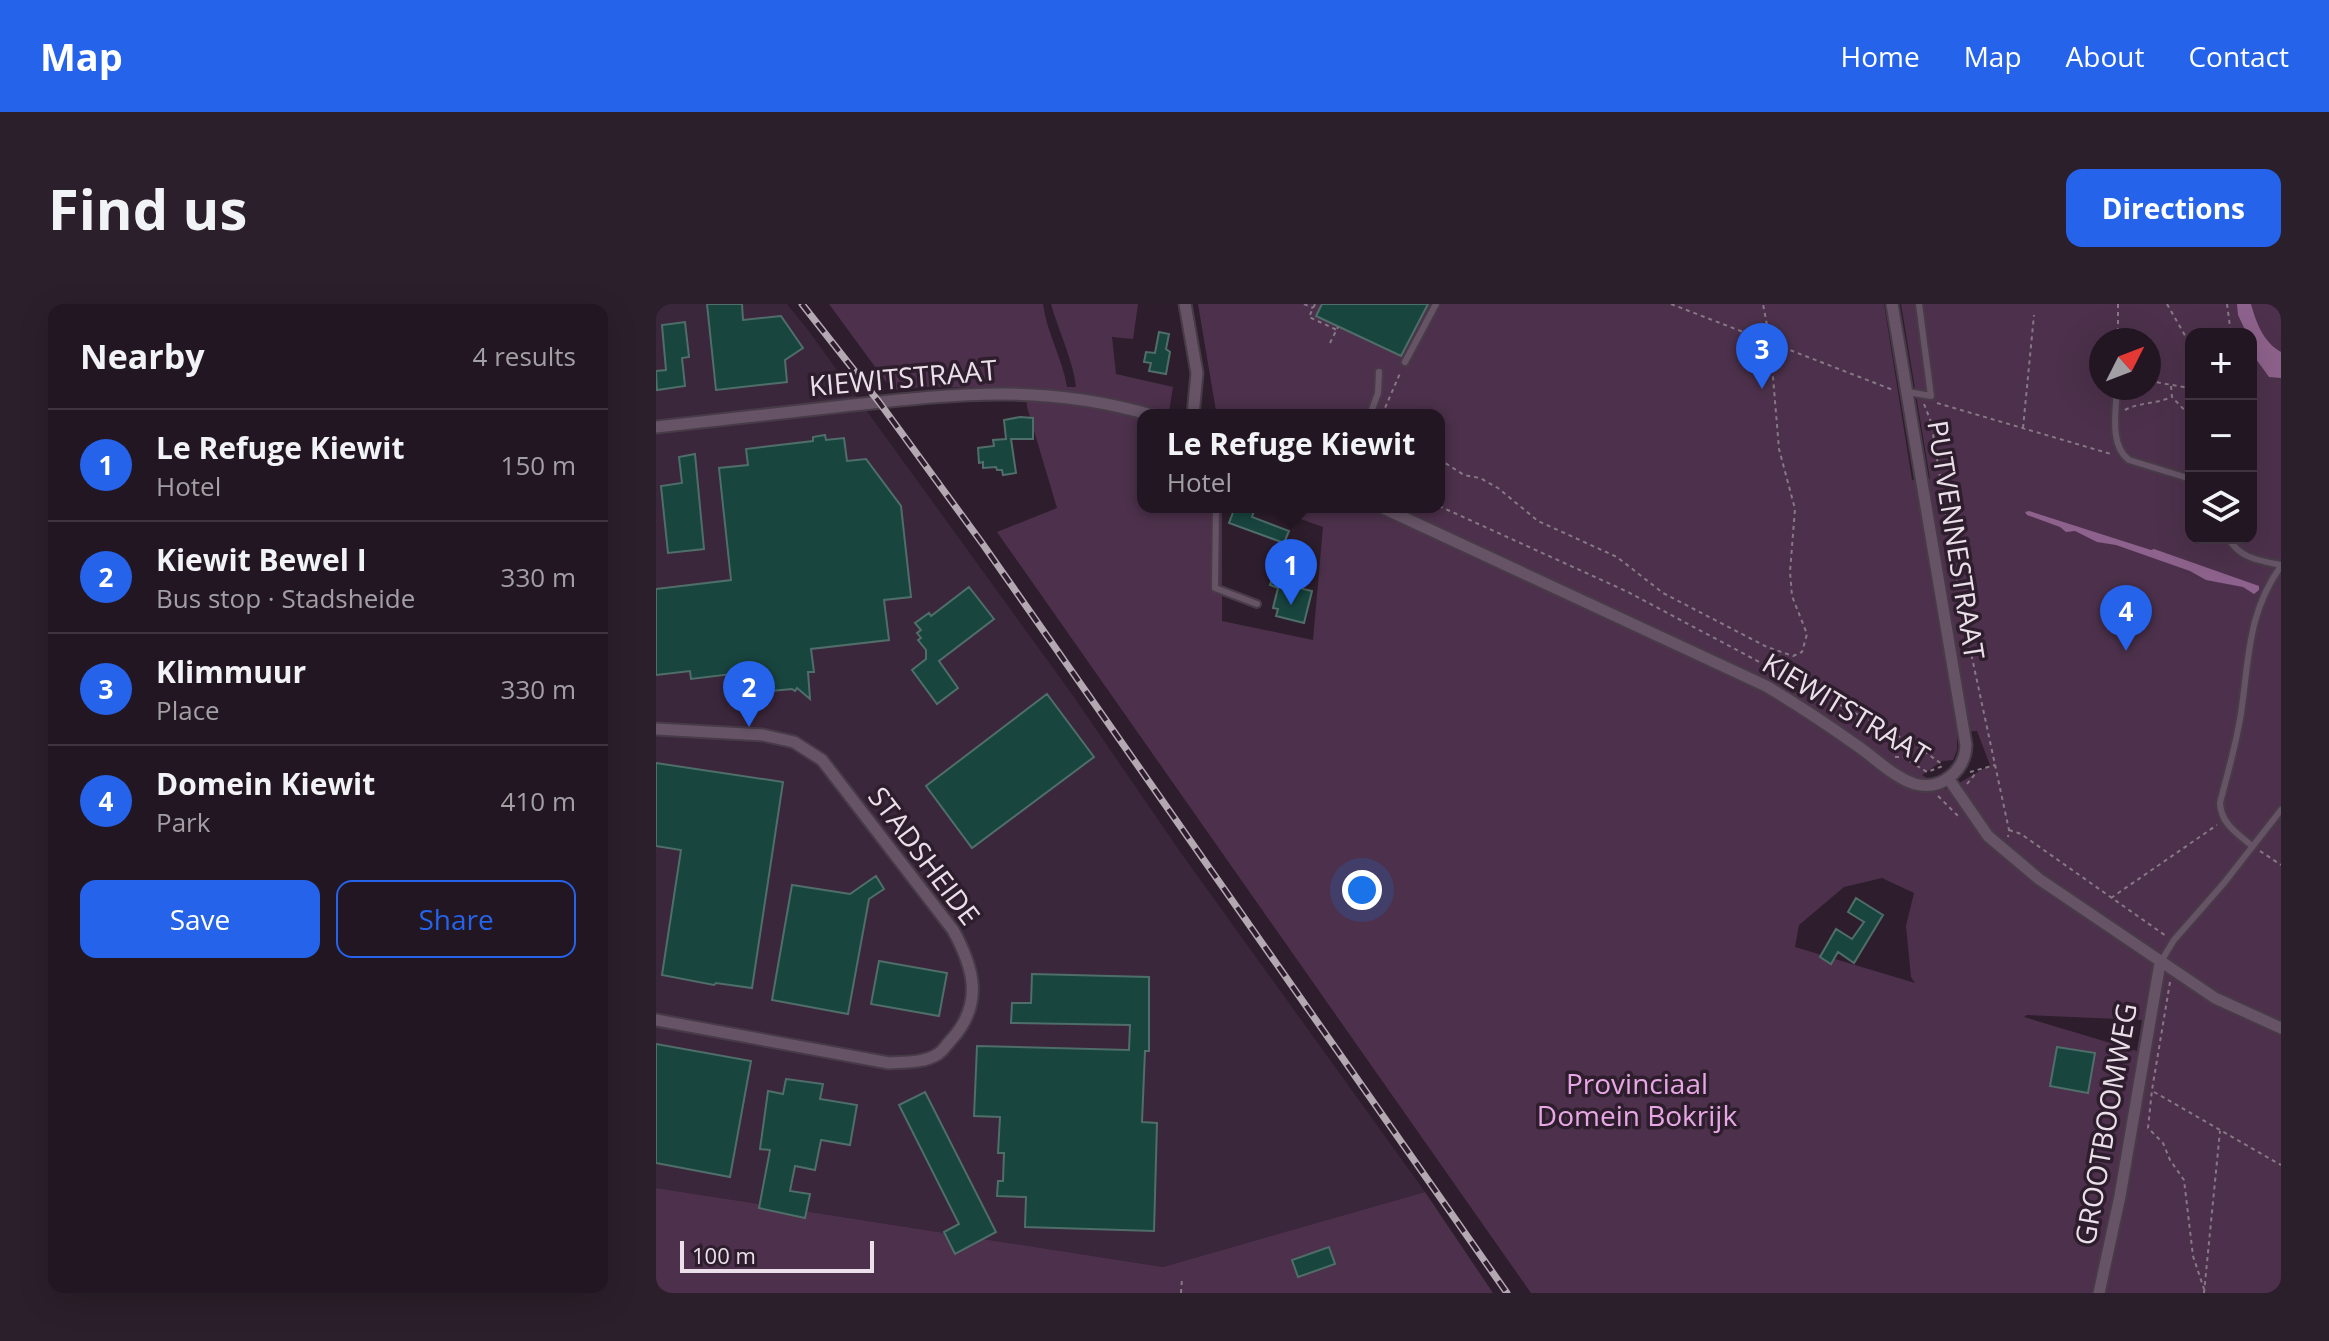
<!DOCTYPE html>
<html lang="en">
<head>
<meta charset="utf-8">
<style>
	:root { --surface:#221622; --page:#2a1f2a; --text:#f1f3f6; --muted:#a29fa5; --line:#3f3540; --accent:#2563eb }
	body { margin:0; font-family:"Open Sans",sans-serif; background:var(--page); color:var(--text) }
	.controls { position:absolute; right:24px; top:24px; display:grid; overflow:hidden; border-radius:16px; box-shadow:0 8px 32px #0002 }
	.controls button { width:72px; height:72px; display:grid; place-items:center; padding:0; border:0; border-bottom:2px solid var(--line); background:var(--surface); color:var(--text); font:40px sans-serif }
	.compass { position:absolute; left:1433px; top:24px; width:72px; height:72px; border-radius:50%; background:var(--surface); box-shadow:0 8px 32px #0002; rotate:48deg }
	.scale { position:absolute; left:24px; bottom:20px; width:194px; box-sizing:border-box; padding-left:8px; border:4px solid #ebe0ea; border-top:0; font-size:22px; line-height:28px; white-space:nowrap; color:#ebe0ea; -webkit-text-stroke:6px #2e1e2d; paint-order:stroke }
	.you { position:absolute; left:706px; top:586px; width:28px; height:28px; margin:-20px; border:6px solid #fff; border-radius:50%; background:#1a73e8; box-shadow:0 0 0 12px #1a73e833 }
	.badge { display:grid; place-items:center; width:52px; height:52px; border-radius:50%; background:var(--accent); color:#fff; font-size:26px; font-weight:700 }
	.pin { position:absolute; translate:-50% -66px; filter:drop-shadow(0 2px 4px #0008) }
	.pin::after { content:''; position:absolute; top:42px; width:28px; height:24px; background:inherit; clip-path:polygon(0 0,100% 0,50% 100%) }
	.popup { position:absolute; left:481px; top:105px; width:308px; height:104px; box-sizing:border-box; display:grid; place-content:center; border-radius:16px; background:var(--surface); filter:drop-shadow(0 2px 6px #0005); font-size:26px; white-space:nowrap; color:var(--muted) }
	.popup b { font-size:30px; color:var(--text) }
	.popup::after { content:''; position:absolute; left:50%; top:100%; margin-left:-16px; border:16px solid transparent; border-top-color:var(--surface) }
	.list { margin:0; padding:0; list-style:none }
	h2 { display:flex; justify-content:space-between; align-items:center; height:104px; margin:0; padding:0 32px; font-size:34px }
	h2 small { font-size:26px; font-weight:400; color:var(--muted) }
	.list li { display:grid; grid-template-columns:52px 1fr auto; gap:24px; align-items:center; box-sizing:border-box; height:112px; padding:0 32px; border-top:2px solid var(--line) }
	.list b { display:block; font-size:30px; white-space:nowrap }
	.list p { margin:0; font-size:26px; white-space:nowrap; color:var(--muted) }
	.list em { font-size:26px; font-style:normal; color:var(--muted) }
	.actions { display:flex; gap:16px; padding:24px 32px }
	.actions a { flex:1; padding:18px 0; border:2px solid var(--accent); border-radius:16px; text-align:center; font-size:28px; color:var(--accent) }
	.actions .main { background:var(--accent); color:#fff }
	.icon { flex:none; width:44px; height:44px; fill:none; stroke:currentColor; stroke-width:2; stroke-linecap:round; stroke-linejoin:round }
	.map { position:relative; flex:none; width:1625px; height:989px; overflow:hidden; border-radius:16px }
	header { display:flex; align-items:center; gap:48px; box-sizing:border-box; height:112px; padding:0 40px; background:var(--accent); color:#fff }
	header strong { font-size:38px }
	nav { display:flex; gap:44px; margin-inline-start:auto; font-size:28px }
	.intro { display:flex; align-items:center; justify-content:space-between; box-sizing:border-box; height:192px; padding:0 48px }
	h1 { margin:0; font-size:56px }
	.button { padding:20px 36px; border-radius:16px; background:var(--accent); color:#fff; font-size:28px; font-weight:700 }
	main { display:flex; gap:48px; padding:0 48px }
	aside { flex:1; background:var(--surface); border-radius:16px; box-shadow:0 8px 32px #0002 }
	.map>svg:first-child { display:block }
	.built { fill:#3b273b }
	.green { fill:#4d314c; fill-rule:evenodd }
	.water { fill:#8d628c }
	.building { fill:#19453f; stroke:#4f6e69; stroke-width:2 }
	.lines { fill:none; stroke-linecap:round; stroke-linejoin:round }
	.lane-casing { stroke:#483b48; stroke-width:10 }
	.street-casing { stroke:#483b48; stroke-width:15 }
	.path { stroke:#867985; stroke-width:2; stroke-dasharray:4 4; stroke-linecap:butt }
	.lane { stroke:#665466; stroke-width:6 }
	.street { stroke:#665466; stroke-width:11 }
	.rail-casing { stroke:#b4a8b3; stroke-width:7 }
	.rail { stroke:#2e1e2d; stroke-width:4; stroke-dasharray:12; stroke-linecap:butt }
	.labels { text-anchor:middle; stroke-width:7; stroke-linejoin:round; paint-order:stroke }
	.street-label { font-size:28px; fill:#ebe0ea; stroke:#2e1e2d }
	.park-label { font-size:28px; fill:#e7a7e5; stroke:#2e1e2d }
</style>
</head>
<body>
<header>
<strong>Map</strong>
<nav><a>Home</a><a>Map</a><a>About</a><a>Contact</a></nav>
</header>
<div class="intro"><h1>Find us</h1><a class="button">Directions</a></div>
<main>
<aside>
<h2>Nearby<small>4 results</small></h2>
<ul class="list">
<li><span class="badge">1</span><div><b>Le Refuge Kiewit</b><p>Hotel</p></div><em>150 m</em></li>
<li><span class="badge">2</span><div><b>Kiewit Bewel I</b><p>Bus stop · Stadsheide</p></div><em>330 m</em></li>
<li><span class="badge">3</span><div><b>Klimmuur</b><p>Place</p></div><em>330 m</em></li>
<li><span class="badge">4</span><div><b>Domein Kiewit</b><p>Park</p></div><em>410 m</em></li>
</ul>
<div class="actions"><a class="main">Save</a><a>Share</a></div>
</aside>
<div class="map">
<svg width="1625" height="989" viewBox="0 0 1625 989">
	<rect width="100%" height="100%" fill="#2e1e2d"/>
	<path class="built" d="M0,0H131L152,26L413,386L525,549L769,888L507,963L0,884Z"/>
	<path class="green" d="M173,0H387C391,30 406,53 411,83H420C417,56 403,28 395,0H482L477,35L456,33L460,70L517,83L513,108L520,111H487V203H566V317L657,336L667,223L611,203H711L936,305L939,295L741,203H783V111H564L560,107L542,0H1228L1256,176L1274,175L1245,0H1625V989H875L341,228L401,204L371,103L369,84L269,83L236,86ZM1535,30H1595V234H1535ZM1445,36H1493V84H1445ZM1321,427L1334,461L1291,486L1266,471L1286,457L1297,456L1301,446V428ZM1226,574L1258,589L1250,622L1255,673L1259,679L1139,643L1143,621L1188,583ZM1371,711L1486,716L1481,747L1368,713Z
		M0,884L507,963L769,888L837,989H0Z"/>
	<path class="water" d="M1581,0H1595C1600,18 1607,38 1625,48V74L1613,73L1600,55V42L1595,30H1591L1582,11Z
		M1373,207L1495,246L1498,245L1603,282V286L1598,290L1587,283L1550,276L1534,267L1460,241L1441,238L1419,227L1410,228L1404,223L1371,211L1369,208Z"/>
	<path class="building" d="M51,0H86L87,16L125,12L147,44L129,56L131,78L60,86Z
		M666,0H772L745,52L660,12Z
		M29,18L33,53L26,54L29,82L1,86L0,67L10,66L6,21Z
		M503,28L513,30L510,45L514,48L510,70L493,67L495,59L488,58L490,48L499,49Z
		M364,113L377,114V135H355L360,169L347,171L346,166H341L340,163L327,164V158L323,159L322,144L338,142L337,136L350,135L348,116Z
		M169,131L170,136L188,134L191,157L210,155L245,202L255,293L228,296L233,336L155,345L158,368H152L154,395L141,384L139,387L136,385L104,388L103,380L93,382L92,368L35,375L34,367L0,371V285L75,276L63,164L92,161L90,145L157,137V133Z
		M39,150L48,245L12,249L5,182L26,179L23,153Z
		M583,203L598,207L596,213L633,227L628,239L573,219L578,206L581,207Z
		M618,270L631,275L630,281L656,287L648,319L620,312L622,305L617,304L622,284L614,281Z
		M313,283L338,315L283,357L302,384L281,400L256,366L270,355V346L262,336L265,334L261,329L265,326L259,319L273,309L275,312Z
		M391,390L438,453L316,544L270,482Z
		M0,459L127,478L96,684L60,679L58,681L6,671L25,546L0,542Z
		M220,572L228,585L213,595L192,710L116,696L136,581L194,590Z
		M1200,594L1227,611L1198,659L1182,648L1175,660L1164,653L1180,625L1196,635L1208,618L1192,608Z
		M223,657L291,669L283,712L215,700Z
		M376,670L493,673V747H489L486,818L501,819L498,927L369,923L370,893L341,892L342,877H347L348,849H342L344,813L318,812L321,742L473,746L474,721L355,719L356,699H375Z
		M0,740L95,757L74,873L0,859Z
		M1401,743L1439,749L1432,789L1394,782Z
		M130,775L167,780L164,795L201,801L194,841L165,836L159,866L139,862L134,887L154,890L149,914L103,904L114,846L104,845L112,787L127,790Z
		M269,788L340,928L299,950L288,928L303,920L243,801Z
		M673,943L679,960L642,973L636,956Z"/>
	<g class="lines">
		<defs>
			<path id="lane" d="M749,58L780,0
				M1461,84C1460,107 1453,141 1473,156L1535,175
				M1252,88L1275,92L1263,0
				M714,111L722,89L723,68
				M560,203L559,284L601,300
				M1573,234C1582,254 1605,257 1625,261
				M1596,542C1581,529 1565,520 1564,499C1572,467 1582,435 1586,402C1593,351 1593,306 1625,262
				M1504,659L1518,636L1568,579L1625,506"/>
			<path id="street" d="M529,0L541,69L537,111
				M0,123C63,116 125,109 188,102C300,90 385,79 496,111
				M725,203L1110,382C1142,401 1172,421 1203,443C1220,455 1239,474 1259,480C1285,487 1309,467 1310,441L1236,0
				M0,425L107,431L138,438L166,456L297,626C318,664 328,700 295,736C291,740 287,747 282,750C268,759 249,758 233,759L0,716
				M1292,474L1332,532L1383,575L1559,694L1625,724
				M1443,989L1464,892L1504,659"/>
		</defs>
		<use href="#lane" class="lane-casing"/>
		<use href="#street" class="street-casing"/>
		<path class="path" d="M648,0L657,4
			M659,0L653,13L681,26
			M1015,0L1237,86
			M1511,0L1535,42
			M1571,0L1575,30
			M1462,36V0
			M674,39L682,23
			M1493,77L1528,83L1535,82
			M1515,82L1516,93L1535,113
			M1281,99L1455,150
			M1268,100L1275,118L1306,307L1353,526L1352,533
			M1469,106C1484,98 1500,100 1516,93
			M726,111L745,67
			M1367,124L1378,11
			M783,155L808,171L824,174L842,184L882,217L961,253L1007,289L1111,343L1137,352L1146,348L1151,330L1136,292L1134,268L1139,205L1123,145L1114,37L1107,0
			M783,202L972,288L1261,442L1287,461
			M1239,453H1247L1271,468L1287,462
			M1314,468L1339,461
			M1311,480L1319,470
			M1282,492L1303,513
			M1353,526L1365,530L1510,632
			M1604,547L1625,561
			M1455,594L1561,521
			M1514,678L1496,786L1492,824L1507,839L1514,856L1528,876L1537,952L1548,985
			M1498,788L1625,861
			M525,989L526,974
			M1548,989L1564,827"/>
		<use href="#lane" class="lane"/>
		<use href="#street" class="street"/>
		<defs>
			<path id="rail" d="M146,0L223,98L326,239L851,989"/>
		</defs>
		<use href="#rail" class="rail-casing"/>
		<use href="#rail" class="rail"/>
	</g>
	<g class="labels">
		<g class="street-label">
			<text transform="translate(247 74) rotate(-5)" y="10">KIEWITSTRAAT</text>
			<text transform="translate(1300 236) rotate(81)" y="10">PUTVENNESTRAAT</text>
			<text transform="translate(1190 405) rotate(31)" y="10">KIEWITSTRAAT</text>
			<text transform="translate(268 552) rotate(53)" y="10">STADSHEIDE</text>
			<text transform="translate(1450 820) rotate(-80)" y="10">GROOTBOOMWEG</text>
		</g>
		<g class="park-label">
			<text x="981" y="790">Provinciaal<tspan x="981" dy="32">Domein Bokrijk</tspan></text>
		</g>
	</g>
</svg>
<div class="controls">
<button>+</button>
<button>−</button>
<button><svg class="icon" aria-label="layers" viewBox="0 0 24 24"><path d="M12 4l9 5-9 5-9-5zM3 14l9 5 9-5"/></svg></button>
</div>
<svg class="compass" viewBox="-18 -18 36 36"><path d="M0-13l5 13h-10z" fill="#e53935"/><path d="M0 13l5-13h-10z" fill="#a29fa5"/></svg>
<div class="scale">100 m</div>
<div class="you"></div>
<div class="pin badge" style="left:635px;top:301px">1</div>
<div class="popup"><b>Le Refuge Kiewit</b>Hotel</div>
<div class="pin badge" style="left:93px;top:423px">2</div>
<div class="pin badge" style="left:1106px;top:85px">3</div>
<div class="pin badge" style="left:1470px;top:347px">4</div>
</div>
</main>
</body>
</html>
